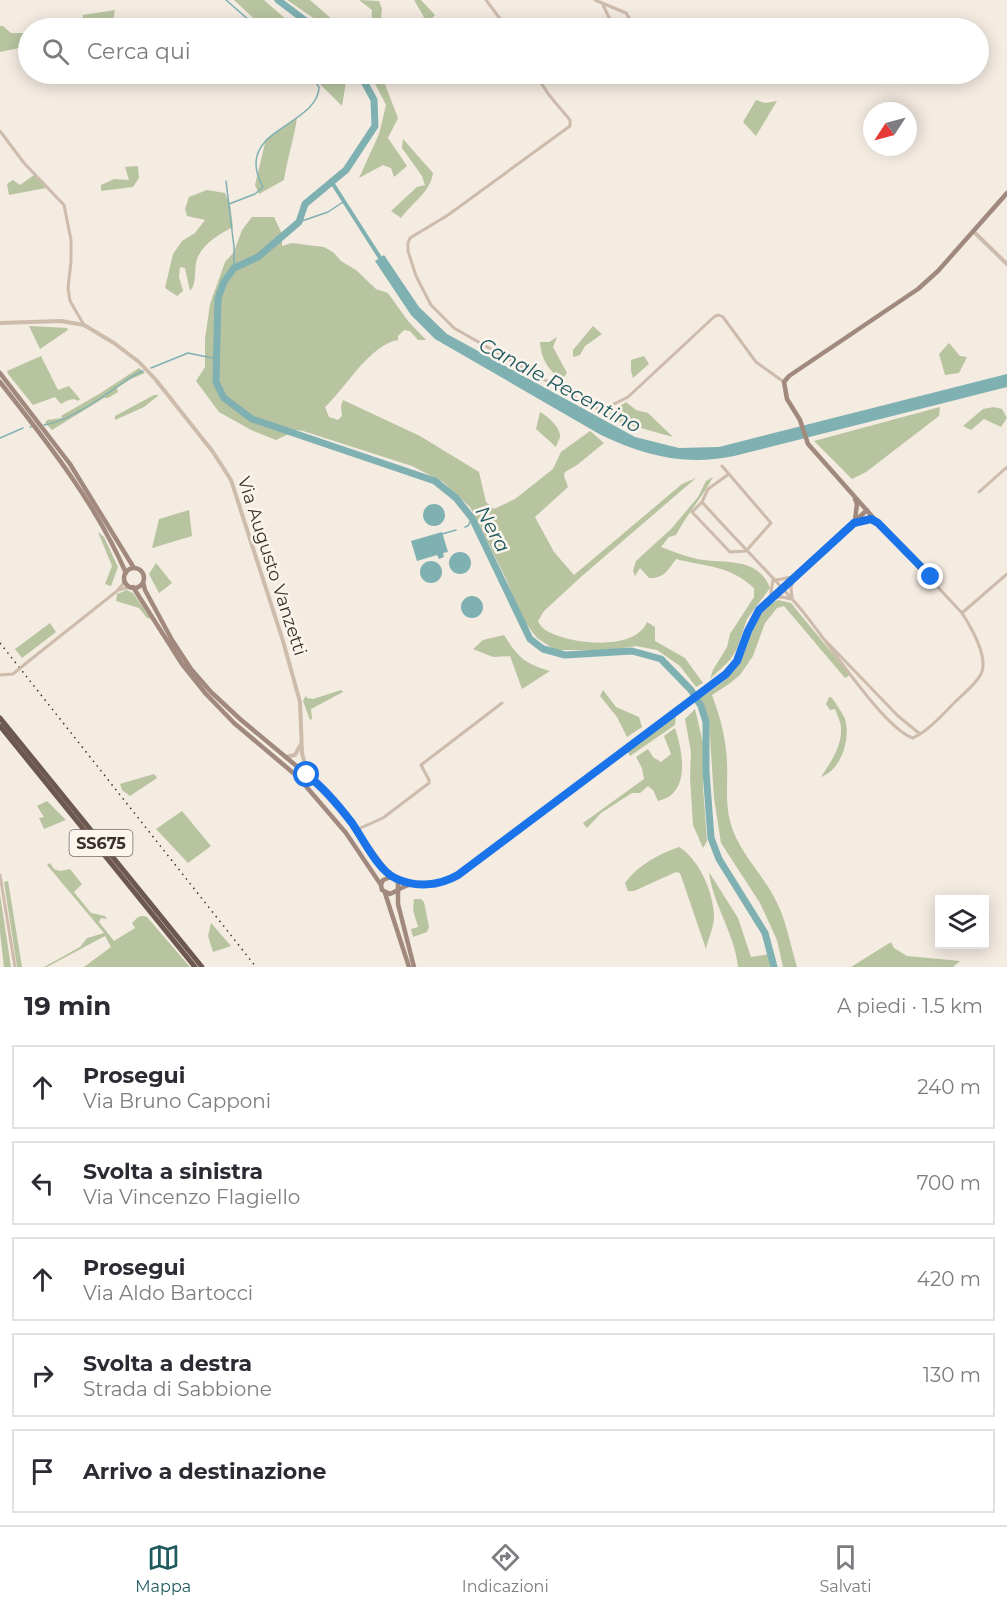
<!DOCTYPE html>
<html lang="it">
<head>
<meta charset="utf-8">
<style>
	:root { --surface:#fff; --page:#f7f7f7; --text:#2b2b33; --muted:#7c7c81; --line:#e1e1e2; --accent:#1f5a5e }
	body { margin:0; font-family:Montserrat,sans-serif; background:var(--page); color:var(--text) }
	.controls { position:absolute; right:18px; bottom:18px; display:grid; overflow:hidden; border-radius:0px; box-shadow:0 3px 15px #0003 }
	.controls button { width:54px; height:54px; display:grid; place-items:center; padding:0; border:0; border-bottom:2px solid var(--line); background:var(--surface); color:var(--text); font:30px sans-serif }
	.compass { position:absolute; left:863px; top:102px; width:54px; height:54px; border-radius:50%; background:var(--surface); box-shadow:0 3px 15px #0003; rotate:234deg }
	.stop { position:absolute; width:18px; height:18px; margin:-14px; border:4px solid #1a73e8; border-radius:50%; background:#fff }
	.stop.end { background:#1a73e8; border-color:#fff; box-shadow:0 2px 6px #0008 }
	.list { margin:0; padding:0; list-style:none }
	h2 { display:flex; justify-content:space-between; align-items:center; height:78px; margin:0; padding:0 24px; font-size:26px }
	h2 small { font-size:20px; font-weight:400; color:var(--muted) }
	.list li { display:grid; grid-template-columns:39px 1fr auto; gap:18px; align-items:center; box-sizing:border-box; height:84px; margin:0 12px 12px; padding:0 12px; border:2px solid var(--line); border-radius:0px }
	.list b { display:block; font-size:22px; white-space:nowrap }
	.list p { margin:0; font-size:20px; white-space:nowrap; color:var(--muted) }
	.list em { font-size:20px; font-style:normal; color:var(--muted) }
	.icon { flex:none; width:33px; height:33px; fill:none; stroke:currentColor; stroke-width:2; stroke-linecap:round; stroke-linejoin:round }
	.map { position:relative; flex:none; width:1007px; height:967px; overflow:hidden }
	.search { position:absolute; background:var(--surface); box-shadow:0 3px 15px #0003; left:18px; right:18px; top:18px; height:66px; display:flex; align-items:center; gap:15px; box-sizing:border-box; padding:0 21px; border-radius:33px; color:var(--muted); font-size:22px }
	.sheet { height:558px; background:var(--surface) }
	nav { display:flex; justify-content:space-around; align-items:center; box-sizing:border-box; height:84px; border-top:2px solid var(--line); background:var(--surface); font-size:16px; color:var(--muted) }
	nav a { display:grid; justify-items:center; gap:3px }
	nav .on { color:var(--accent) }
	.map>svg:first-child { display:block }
	.green { fill:#b8c4a0 }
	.water { fill:#7fb0b2 }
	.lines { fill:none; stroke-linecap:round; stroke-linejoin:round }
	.stream { stroke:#7fb0b2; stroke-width:1.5 }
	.canal { stroke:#7fb0b2; stroke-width:4 }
	.river { stroke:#7fb0b2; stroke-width:7 }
	.minor { stroke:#cdbbac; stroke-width:3 }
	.tertiary { stroke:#cdbbac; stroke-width:4 }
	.secondary { stroke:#a18a7d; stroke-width:4.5 }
	.trunk { stroke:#6c584f; stroke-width:5 }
	.rail { stroke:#3b302b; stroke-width:1.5; stroke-dasharray:1.5 4.5; stroke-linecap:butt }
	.minor-bridge { stroke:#cdbbac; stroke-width:3 }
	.route { stroke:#1a73e8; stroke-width:8 }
	.labels { text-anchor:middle; stroke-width:5; stroke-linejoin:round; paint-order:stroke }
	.shield { fill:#fbf5ee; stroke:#756b66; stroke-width:1.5 }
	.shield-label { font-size:16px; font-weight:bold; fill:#3b302b }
	.street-label { font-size:18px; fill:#3b302b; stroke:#fbf5ee }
	.water-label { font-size:20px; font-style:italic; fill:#1f5a5e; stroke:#fbf5ee }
</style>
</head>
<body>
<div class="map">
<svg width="1007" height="967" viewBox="0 0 1007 967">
	<rect width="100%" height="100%" fill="#f4ebe1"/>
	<path class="green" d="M234,0H264L296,28H264Z
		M287,0H310L342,28H328Z
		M359,0L379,1L382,9L381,17L387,28H378L379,27C372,22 371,18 372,10Z
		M414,0H421L435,15L423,28H410L424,17Z
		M115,10L113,21L128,18L125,28L107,25L77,28L83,23V15Z
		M0,26H3L11,33H28V46L0,52Z
		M310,74H340L346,82L342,106Z
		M370,74H381L398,118L388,138L407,166L394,177L391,168L383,165L359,178L379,134L386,105Z
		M756,100L765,103L777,101L756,136L743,122Z
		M297,118C294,139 287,159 284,180L259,194L255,185L266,139Z
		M403,139L433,173C431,191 412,203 401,218L391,211L417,187L425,185L422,176L402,148Z
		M138,166L139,178L133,187L101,191V185L114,179L129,180L125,167Z
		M34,175L46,188L9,195L7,184L13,180L20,185Z
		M207,190L225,193L230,204L233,227C219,234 199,246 196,263C194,273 197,283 190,291L185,268L180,267L179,277L183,291L177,296L165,288L173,254L182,241L195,233L205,220L187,216L185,209L189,197Z
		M252,217H274L282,234V246L292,243L315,246L324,247L333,252L341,261L356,270L376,289L388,293L408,321L426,340H418L410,331L404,330L398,336V340C369,345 346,388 325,407L329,417L338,420L342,416L341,406L343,400L420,436L479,472L486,502L494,509L515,499L553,469L561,452L590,431L604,443L577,465L565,472L564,476L568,487L535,517L554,552L574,575L682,484L696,478L582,576L544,611L538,621C540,625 543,629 547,631C569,644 635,652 647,622L655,627V641L685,658L703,683L696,687L680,666L657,650L636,646L610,650H555L537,638L521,617L506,579L470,507L443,482L412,466L303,431L297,430L276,440L251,430L219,412L196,381L205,367V339L210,304L225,262L234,252L242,230Z
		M29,326L67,328L68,330L40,349Z
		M593,326L602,334L585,346L580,355L573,357V350Z
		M557,337L553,347L567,373L562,380C548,370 541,359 540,342H549Z
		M949,343L960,356L967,357L959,373L945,375L939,354Z
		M41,356L58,390L69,386L80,399L78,401C72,397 67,401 61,404L55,397L33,405L8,374L7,371Z
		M644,356L649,364L633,378L631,371V360Z
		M139,368L145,373L131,379L117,388L118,392L108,398H104L52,430L45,423L47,420L62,418L61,416L99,394Z
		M154,395H159L144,407L115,420V416Z
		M626,402L636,410L648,413L673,437L619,422L607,415Z
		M940,407L939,416L866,472L852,479L814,441Z
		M994,407L1002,409L1007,418L1001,427L984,419L971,430L963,426L983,409Z
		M540,412C547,416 561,427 560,437C560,438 556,445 556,447L536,429Z
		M713,477C702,498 687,514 676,535L669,537L661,547C672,551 685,556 697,559C724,564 758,556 770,588L747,619L737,649L730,660L710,679L713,670L727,647L730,634L754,597V588C729,565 707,567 676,559C668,570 664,579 649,578L640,568L635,576L633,571L636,561L671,529L698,497L706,481Z
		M189,510L192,536L152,548L159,519Z
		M98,532L104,537L118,567L111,586L105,584L112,566Z
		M156,563L172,583L159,593L149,574Z
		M127,590L133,593L151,619L147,618L139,608L116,601L117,594Z
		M778,600L791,603L850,675L845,678L784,606L777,608L765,623L753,656L740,675L729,684L712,695C720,716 726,738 727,762C728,782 725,802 730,821C737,850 761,872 774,897C786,918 790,944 797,967H783L777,940L760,903L721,843L714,798L709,721L700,698C714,689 731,677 739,663C753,640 751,613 778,600Z
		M50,623L56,632L22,658L15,649Z
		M504,635C518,657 524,663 550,671L522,689L510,656L493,657L473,649L483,640Z
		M341,690L343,692L311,709L312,719L310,720L303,701L306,695L307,698L313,699Z
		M603,690L616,707L639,717L642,727L627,737L617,717L600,696Z
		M829,697L832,698C836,704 842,712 845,719C851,739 841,770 821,777C830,763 842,747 841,728C841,722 837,715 835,709L830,710L826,704Z
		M695,709L704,747L703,787L707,841L703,848L693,825L690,778L691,752L685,719Z
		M676,716L675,725L630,756L626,749Z
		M675,728C683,752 691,794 658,801L653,790L648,786L640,793H632L601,813L587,828L583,823L644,779L642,768L636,757L648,749L653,757L661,762L671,754L664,736Z
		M154,774L157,778L130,796L122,790L120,784Z
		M47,801L66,820L44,829L39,818L44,817L37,806Z
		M182,811L211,846L188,863L156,829Z
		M679,847C699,859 714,893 714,917C714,927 708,939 706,949L680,873L676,872L634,891H628L625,883C638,865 659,854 679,847Z
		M50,863L54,869L60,871L70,869L82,884L74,892L91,913L105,916L107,919L101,918L99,922L114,941L135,928L132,923C137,918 140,914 147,917L190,967H84L111,947L105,936L47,967H44L80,947L87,938L104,933L47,865Z
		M709,872L738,918L751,957L771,954L772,967H738C735,934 713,905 709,872Z
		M8,881L22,967H17L4,882Z
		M0,894L11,967H4L0,932Z
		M414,899H421L424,902L429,927L427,932L413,937L411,929L418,927L413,910Z
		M211,923L231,946L213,952L208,936Z
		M891,942L894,948L907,956L960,961L953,967H851Z"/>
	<path class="water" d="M384,255L419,307L447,334L635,437L679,448L719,447L1007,374V387L734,456C684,466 646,456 601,435L435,339L411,315L375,261L378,259L382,261L381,257Z
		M423 515a11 11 0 1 1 22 0a11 11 0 1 1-22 0Z
		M442,532L448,552L443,553L444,557L439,559L437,555L417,561L411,541Z
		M449 563a11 11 0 1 1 22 0a11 11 0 1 1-22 0Z
		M420 572a11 11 0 1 1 22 0a11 11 0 1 1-22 0Z
		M461 607a11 11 0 1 1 22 0a11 11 0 1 1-22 0Z"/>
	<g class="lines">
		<path class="stream" d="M226,0L258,28
			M226,181L234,247V268
			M229,204L255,194L263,187C231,129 318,127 319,87L309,74
			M299,222L328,212L343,202
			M151,368L188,353L217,359
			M44,425C64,422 94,403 111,391C122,384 130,376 143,371
			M30,427H31
			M0,438L23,428
			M465,527L468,526L472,518
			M442,534L456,530"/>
		<path class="canal" d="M331,181L384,264"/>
		<path class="river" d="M278,0L315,28
			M360,74L374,100L375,126L346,170L305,204L299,222L258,257L234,268L224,282L218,298L216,382L224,398L252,419L435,481L456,498L472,518L530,639L543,649L565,655L632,651L661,659L691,690L701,706L706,722V771L711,838L719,859L765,933L774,967"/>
		<path class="minor" d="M486,0L507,28
			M595,0L626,13L631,21L627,28
			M603,5L614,28
			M535,74L549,95L570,120V126L448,215L410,238L408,243V251L416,276L431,305L454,328L594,408L604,409L628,397L715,316L719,315L723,317L756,362L784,382
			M0,131L24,163L64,205L71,240V261L68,288L70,301L84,325
			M722,466L771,523L746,551L730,552L692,512L702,502L708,489L729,474
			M979,492L1007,467
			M702,502C734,538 768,571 799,607C823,634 883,729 913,738L920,734L898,716L821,636
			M878,523L962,613L1007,574
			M773,580L770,598L783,597L790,599
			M776,580L792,577
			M118,590L130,587
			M792,597L791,589L793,580
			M30,660L117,591L123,584L124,577
			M920,734C933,726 944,713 955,702C963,694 976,684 981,674C989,658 971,627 962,613
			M356,830L383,818L429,783V780L421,765L502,703
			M0,875L15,967"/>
		<path class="tertiary" d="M974,232L1007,264
			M0,323L61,321L84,325L114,343L139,362L156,380L213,452L231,480L283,641L300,702L302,753L304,761L315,780
			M285,757L295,755L301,744"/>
		<path class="secondary" d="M0,373L70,464L134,568
			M0,382C47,442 95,502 126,573
			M855,520L857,504L855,499
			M857,522L866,519L875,521
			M878,523L808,444L800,420L787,399L784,382L789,376L918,289L938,271L1007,193
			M124 578a10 10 0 1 1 20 0a10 10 0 1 1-20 0Z
			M143,582L145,590L172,640L191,669L211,692L240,719L317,783L349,820L385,869L394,878L413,884
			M133,587L182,664L206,694L234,723L298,777L346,833L381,885
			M385,893L409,967
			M414,967L398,904V882L391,877L383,880L381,885L382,890L390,894C398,891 403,885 413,884C427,882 439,884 453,878L726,674C744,656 746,631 759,610L867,510"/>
		<path class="trunk" d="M0,718L202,967
			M0,726L195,967"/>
		<path class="rail" d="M0,643L256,967"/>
		<path class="minor-bridge" d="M0,675L13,674L30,660"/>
	</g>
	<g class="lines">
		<path class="route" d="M307,775C324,788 339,806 352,823C363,839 378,870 395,878C415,888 439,886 458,875L726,674L737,661L748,631L759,610L854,523L871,519L878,523L931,577"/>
	</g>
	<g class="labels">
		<rect class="shield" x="69.5" y="830" width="63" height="26" rx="4.5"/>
		<g class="shield-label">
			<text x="101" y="849">SS675</text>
		</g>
		<g class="street-label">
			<text transform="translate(272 566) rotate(72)" y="6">Via Augusto Vanzetti</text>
		</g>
		<g class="water-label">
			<text transform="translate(560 385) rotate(28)" y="7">Canale Recentino</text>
			<text transform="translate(493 529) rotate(61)" y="7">Nera</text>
		</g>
	</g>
</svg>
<div class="controls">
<button><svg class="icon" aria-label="layers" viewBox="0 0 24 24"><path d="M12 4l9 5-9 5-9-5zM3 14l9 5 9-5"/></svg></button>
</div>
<svg class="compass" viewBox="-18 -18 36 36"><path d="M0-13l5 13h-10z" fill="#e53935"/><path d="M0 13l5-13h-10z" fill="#7c7c81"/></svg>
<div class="stop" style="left:307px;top:775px"></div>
<div class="stop end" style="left:931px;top:577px"></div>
<div class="search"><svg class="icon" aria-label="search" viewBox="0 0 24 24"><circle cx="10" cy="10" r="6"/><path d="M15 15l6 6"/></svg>Cerca qui</div>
</div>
<section class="sheet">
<h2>19 min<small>A piedi · 1.5 km</small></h2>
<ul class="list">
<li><svg class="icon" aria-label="ahead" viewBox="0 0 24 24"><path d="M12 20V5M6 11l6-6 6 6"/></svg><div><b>Prosegui</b><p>Via Bruno Capponi</p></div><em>240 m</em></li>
<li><svg class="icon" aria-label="left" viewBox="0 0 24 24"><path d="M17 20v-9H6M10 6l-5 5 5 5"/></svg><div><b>Svolta a sinistra</b><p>Via Vincenzo Flagiello</p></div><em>700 m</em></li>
<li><svg class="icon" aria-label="ahead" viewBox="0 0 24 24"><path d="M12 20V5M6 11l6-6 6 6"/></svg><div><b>Prosegui</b><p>Via Aldo Bartocci</p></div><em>420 m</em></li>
<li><svg class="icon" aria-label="right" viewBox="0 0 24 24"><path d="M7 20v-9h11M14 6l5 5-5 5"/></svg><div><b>Svolta a destra</b><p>Strada di Sabbione</p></div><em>130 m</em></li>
<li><svg class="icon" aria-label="arrive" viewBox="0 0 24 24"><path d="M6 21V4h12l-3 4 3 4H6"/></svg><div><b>Arrivo a destinazione</b></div></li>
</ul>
</section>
<nav>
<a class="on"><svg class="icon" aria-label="map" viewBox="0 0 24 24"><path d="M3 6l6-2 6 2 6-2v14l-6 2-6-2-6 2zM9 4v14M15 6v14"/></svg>Mappa</a>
<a><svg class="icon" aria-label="directions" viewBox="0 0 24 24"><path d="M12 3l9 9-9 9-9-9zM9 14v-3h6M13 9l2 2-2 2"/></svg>Indicazioni</a>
<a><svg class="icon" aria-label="saved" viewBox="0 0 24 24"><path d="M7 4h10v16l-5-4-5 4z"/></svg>Salvati</a>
</nav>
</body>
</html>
